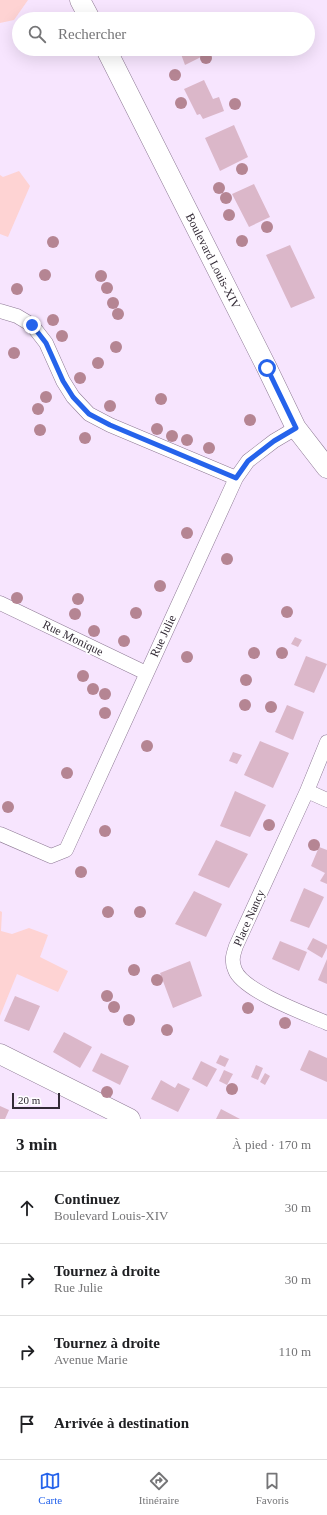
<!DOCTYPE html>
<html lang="fr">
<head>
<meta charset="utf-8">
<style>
	:root { --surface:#fff; --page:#f2f2f2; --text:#202124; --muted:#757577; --line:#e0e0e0; --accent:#2563eb }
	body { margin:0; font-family:Georgia,serif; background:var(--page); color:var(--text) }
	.scale { position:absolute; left:12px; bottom:10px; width:48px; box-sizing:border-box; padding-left:4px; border:2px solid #332b36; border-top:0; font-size:11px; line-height:14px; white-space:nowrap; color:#332b36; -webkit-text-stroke:3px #fff; paint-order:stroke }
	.stop { position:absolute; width:12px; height:12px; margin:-9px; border:3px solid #2563eb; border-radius:50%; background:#fff }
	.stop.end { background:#2563eb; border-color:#fff; box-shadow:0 1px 4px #0008 }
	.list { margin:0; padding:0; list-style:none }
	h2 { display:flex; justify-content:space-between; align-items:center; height:52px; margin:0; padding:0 16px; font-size:17px }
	h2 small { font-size:13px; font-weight:400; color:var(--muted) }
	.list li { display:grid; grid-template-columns:26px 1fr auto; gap:12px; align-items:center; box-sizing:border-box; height:72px; padding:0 16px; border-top:1px solid var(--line) }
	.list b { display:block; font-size:15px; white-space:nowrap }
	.list p { margin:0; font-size:13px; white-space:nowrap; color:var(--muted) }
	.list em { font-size:13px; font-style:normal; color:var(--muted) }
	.icon { flex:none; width:22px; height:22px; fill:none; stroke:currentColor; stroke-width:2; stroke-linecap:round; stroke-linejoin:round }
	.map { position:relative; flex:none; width:327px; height:1119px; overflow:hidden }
	.search { position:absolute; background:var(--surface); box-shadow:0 4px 16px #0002; left:12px; right:12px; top:12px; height:44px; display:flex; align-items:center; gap:10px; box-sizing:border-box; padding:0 14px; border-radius:22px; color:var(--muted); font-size:15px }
	.sheet { height:340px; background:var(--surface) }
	nav { display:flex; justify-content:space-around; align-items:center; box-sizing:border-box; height:56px; border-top:1px solid var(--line); background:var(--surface); font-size:11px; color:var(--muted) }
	nav a { display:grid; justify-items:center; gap:2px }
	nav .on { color:var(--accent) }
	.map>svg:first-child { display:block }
	.green { fill:#fed3d3 }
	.building { fill:#dbb7c9 }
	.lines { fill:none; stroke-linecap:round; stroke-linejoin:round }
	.street-casing { stroke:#8d7994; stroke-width:15 }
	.secondary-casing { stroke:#8d7994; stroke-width:21 }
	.street { stroke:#fff; stroke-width:14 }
	.secondary { stroke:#fff; stroke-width:20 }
	.tree { fill:#b58593 }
	.route { stroke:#2563eb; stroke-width:5 }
	.labels { text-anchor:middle; stroke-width:3; stroke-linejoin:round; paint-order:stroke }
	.street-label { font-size:12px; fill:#332b36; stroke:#fff }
</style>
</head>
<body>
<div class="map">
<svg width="327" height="1119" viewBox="0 0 327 1119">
	<rect width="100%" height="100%" fill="#f7e5fe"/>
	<path class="green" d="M0,0H28L14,20L0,23Z
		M19,171L30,186L8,237L0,234V175L3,177Z
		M0,911L2,912L1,931L12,934L29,928L48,935L40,957L68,971L58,992L17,974L0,1016Z"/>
	<path class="building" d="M183,13L186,19H168Z
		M174,49H200L203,56L185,65L181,54L178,56Z
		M204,80L213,99L219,97L224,111L203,119L200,114L197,115L184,89Z
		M234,125L248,157L220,171L205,138Z
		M254,184L270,217L249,227L232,194Z
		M290,245L315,298L291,308L266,255Z
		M295,637L302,640L298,647L291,644Z
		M306,656L327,664L314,693L294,685Z
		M287,705L304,712L293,740L275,732Z
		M260,741L289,753L273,788L244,775Z
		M233,752L242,755L237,764L229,761Z
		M235,791L266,805L250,837L220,826Z
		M216,840L248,854L229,888L198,875Z
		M319,847L327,850V884L320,881L325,873L311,866Z
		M304,888L324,897L309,928L290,921Z
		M194,891L222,904L206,937L175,924Z
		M313,938L327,945V948L322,958L307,949Z
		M280,941L307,952L299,971L272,959Z
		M327,959V984L318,980Z
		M190,961L202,996L173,1008L160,973Z
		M15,996L40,1006L29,1031L4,1021Z
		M64,1032L92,1047L80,1068L53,1052Z
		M309,1050L327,1058V1082L300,1070Z
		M101,1053L129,1066L120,1085L92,1071Z
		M220,1055L229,1059L225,1067L216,1063Z
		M201,1061L217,1069L207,1087L192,1079Z
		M256,1065L263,1068L258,1080L251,1077Z
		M224,1070L233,1074L227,1085L219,1081Z
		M265,1073L270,1076L265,1085L260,1082Z
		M161,1080L175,1088L178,1083L190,1089L178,1112L151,1099Z
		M0,1106L9,1110L5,1119H0Z
		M221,1109L240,1119H216Z"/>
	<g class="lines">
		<defs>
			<path id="street" d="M0,311L17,316L32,325L46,343L63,381L73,397L89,414L110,425L236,478
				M0,603L146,673
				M327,742L307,791L236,946C233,955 231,961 235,970C243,991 306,1014 327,1023
				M307,791L327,800
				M0,834L51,856L66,850L236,478L248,461L274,441L296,428"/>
			<path id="secondary" d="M80,0L90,19
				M106,49L267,368L296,428L327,468
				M0,1054L130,1119"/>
		</defs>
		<use href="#street" class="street-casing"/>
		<use href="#secondary" class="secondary-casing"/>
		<use href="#street" class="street"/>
		<use href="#secondary" class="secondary"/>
	</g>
	<g class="tree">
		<circle cx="206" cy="58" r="6"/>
		<circle cx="175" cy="75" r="6"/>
		<circle cx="181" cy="103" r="6"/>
		<circle cx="235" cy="104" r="6"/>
		<circle cx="242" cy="169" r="6"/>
		<circle cx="219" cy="188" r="6"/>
		<circle cx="226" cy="198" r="6"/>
		<circle cx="229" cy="215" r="6"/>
		<circle cx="267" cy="227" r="6"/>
		<circle cx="242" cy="241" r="6"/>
		<circle cx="53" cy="242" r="6"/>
		<circle cx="45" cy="275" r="6"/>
		<circle cx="101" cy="276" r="6"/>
		<circle cx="107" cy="288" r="6"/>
		<circle cx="17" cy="289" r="6"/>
		<circle cx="113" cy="303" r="6"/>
		<circle cx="118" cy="314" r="6"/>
		<circle cx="53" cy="320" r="6"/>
		<circle cx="62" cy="336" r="6"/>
		<circle cx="116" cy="347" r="6"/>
		<circle cx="14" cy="353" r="6"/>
		<circle cx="98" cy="363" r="6"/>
		<circle cx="80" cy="378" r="6"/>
		<circle cx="46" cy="397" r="6"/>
		<circle cx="161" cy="399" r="6"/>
		<circle cx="110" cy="406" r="6"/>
		<circle cx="38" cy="409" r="6"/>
		<circle cx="250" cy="420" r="6"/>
		<circle cx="157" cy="429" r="6"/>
		<circle cx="40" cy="430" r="6"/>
		<circle cx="172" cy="436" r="6"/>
		<circle cx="85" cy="438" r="6"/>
		<circle cx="187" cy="440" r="6"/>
		<circle cx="209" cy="448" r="6"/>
		<circle cx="187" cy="533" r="6"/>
		<circle cx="227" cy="559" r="6"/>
		<circle cx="160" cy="586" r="6"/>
		<circle cx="17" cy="598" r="6"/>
		<circle cx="78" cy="599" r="6"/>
		<circle cx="287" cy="612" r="6"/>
		<circle cx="136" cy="613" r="6"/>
		<circle cx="75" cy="614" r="6"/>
		<circle cx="94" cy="631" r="6"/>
		<circle cx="124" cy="641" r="6"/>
		<circle cx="254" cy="653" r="6"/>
		<circle cx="282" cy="653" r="6"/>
		<circle cx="187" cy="657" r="6"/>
		<circle cx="83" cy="676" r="6"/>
		<circle cx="246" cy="680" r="6"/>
		<circle cx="93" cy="689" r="6"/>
		<circle cx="105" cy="694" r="6"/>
		<circle cx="245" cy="705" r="6"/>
		<circle cx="271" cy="707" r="6"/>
		<circle cx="105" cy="713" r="6"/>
		<circle cx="147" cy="746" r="6"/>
		<circle cx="67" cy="773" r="6"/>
		<circle cx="8" cy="807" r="6"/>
		<circle cx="269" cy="825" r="6"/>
		<circle cx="105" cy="831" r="6"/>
		<circle cx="314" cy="845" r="6"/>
		<circle cx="81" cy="872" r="6"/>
		<circle cx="108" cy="912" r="6"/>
		<circle cx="140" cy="912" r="6"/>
		<circle cx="134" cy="970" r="6"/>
		<circle cx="157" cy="980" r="6"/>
		<circle cx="107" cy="996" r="6"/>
		<circle cx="114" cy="1007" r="6"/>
		<circle cx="248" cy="1008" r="6"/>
		<circle cx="129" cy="1020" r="6"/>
		<circle cx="285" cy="1023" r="6"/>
		<circle cx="167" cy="1030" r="6"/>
		<circle cx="232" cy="1089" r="6"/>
		<circle cx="107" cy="1092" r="6"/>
	</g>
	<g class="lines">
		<path class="route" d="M32,325L46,343L63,381L73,397L89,414L110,425L236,478L248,461L274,441L296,428L267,368"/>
	</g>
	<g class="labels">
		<g class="street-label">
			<text transform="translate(213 261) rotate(63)" y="4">Boulevard Louis-XIV</text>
			<text transform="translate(163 636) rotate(-65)" y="4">Rue Julie</text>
			<text transform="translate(73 638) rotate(26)" y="4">Rue Monique</text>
			<text transform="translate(249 918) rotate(-66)" y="4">Place Nancy</text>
		</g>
	</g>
</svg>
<div class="scale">20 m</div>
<div class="stop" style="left:267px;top:368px"></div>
<div class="stop end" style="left:32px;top:325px"></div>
<div class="search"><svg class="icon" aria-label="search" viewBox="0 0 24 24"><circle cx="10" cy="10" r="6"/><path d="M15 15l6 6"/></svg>Rechercher</div>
</div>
<section class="sheet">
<h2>3 min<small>À pied · 170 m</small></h2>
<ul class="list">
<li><svg class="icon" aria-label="ahead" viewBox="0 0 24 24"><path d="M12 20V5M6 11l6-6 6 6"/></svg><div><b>Continuez</b><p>Boulevard Louis-XIV</p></div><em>30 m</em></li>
<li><svg class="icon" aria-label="right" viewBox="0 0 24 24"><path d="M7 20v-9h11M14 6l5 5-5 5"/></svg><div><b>Tournez à droite</b><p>Rue Julie</p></div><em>30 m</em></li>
<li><svg class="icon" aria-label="right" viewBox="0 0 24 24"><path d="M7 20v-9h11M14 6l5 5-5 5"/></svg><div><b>Tournez à droite</b><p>Avenue Marie</p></div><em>110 m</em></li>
<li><svg class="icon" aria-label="arrive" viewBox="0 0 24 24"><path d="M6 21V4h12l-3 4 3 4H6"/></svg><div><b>Arrivée à destination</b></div></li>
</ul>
</section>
<nav>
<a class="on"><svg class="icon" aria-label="map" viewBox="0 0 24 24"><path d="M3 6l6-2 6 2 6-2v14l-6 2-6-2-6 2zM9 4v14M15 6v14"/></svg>Carte</a>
<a><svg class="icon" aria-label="directions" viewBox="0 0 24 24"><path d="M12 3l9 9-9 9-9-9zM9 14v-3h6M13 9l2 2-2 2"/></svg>Itinéraire</a>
<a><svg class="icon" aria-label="saved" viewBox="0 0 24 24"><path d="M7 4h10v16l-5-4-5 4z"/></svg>Favoris</a>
</nav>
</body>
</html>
